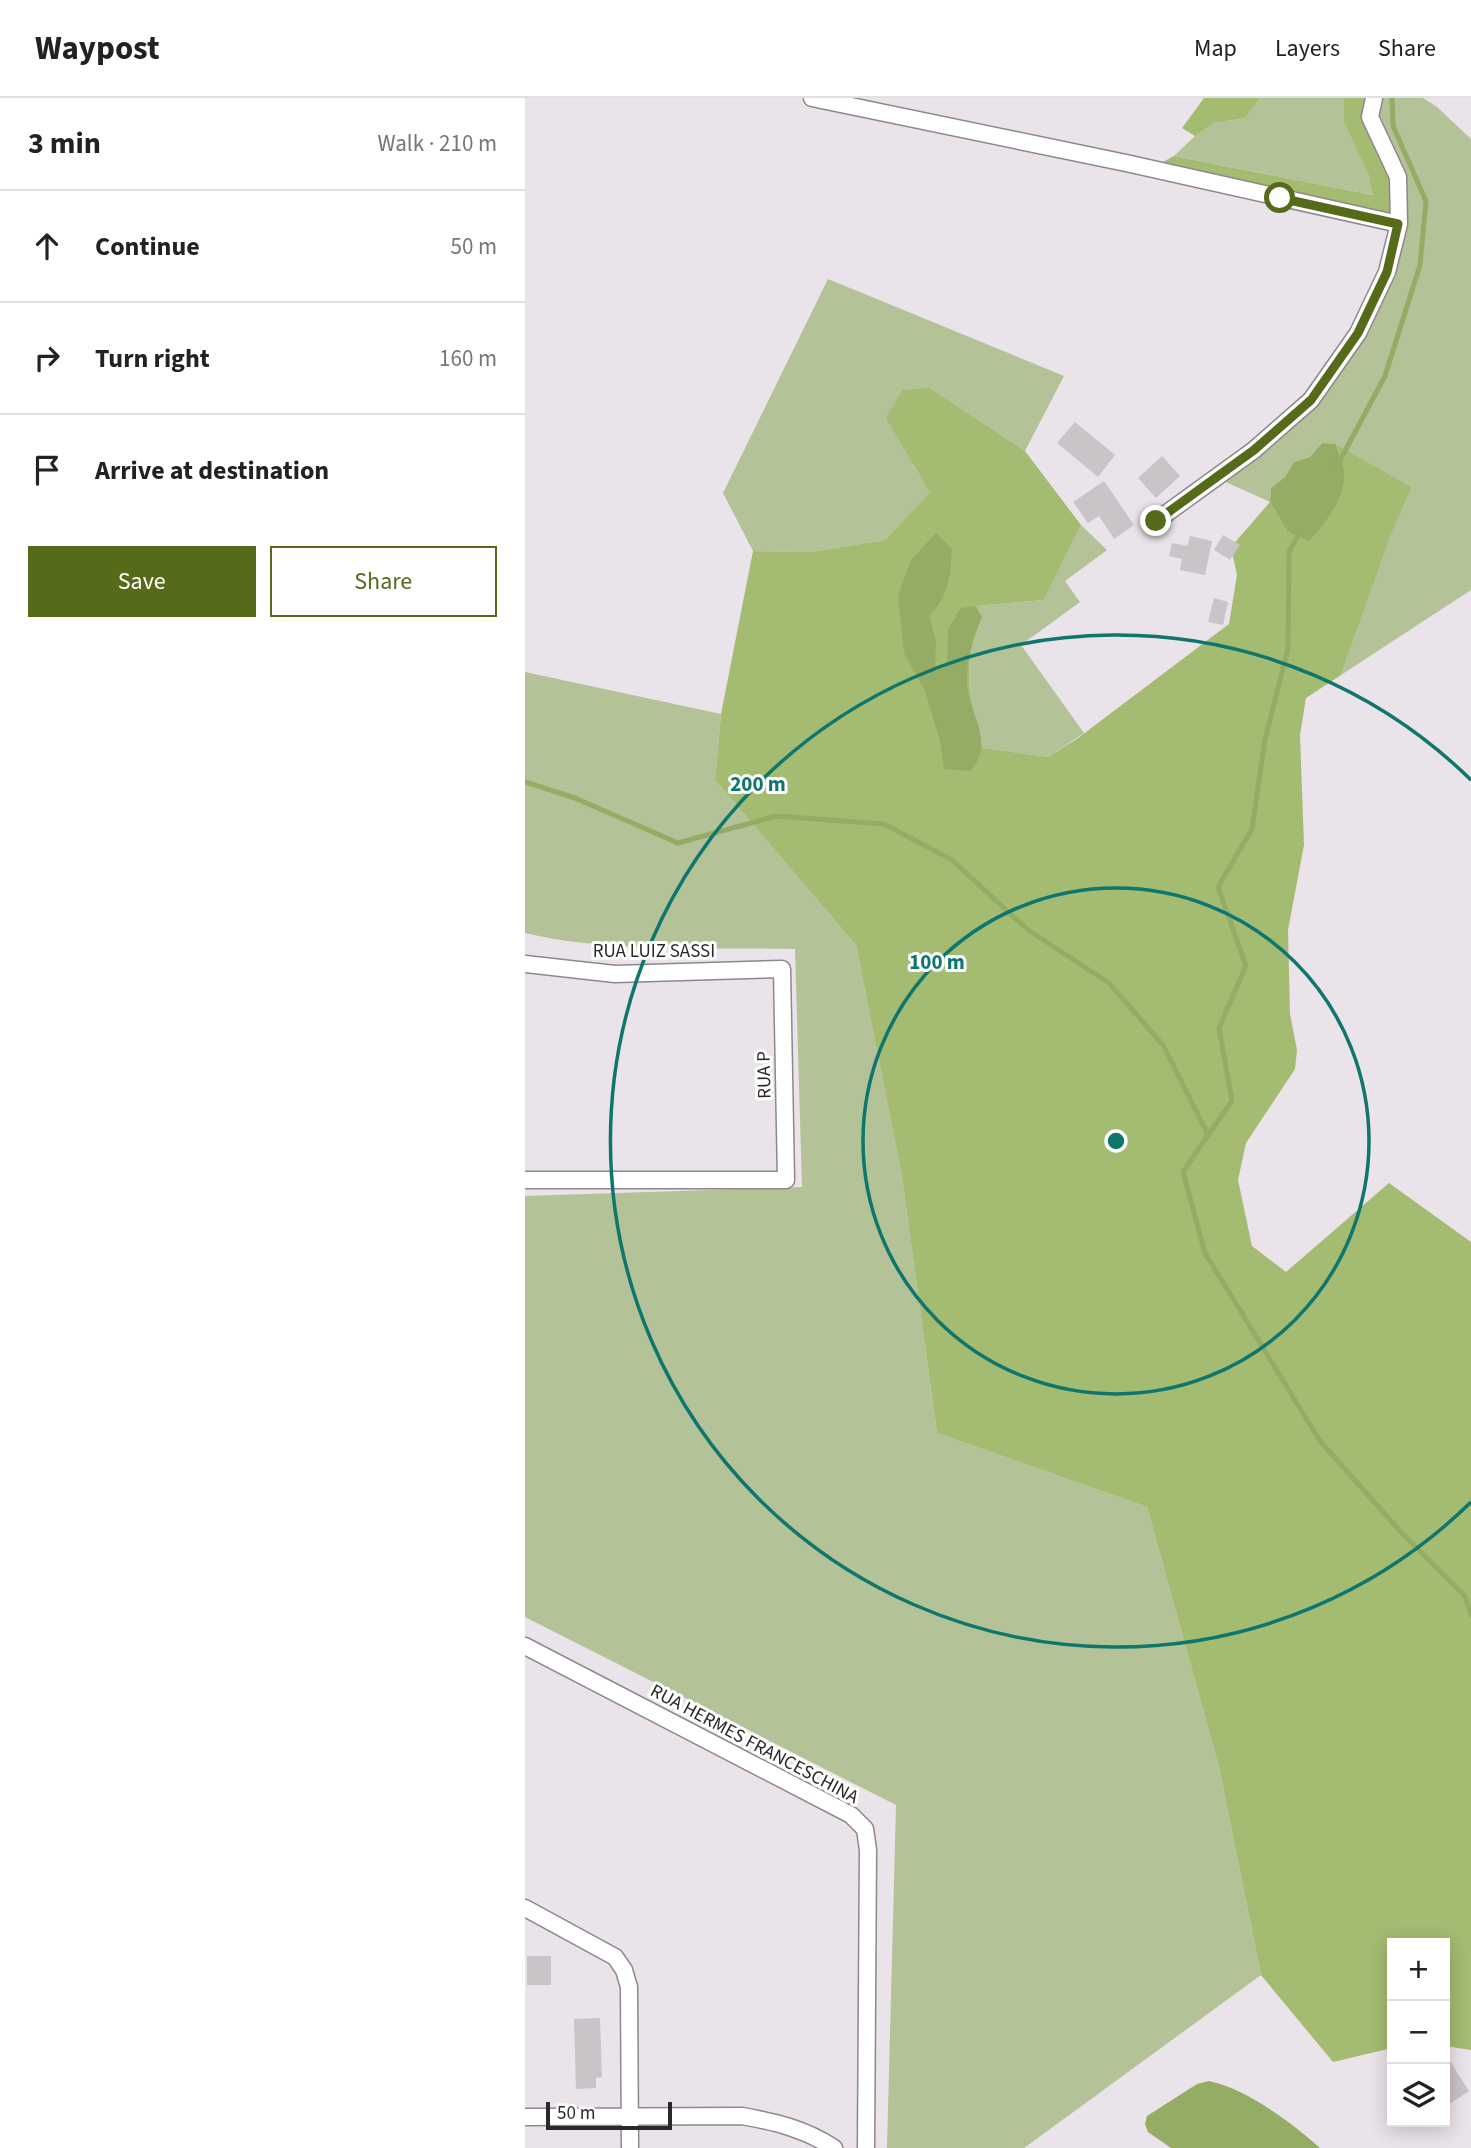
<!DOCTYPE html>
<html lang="en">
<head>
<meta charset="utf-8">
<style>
	:root { --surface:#fff; --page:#f6f6f6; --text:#222; --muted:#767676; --line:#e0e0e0; --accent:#566b19 }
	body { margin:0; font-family:"Source Sans 3",sans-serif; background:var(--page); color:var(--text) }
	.controls { position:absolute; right:21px; bottom:21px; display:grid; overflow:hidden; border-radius:0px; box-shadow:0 4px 18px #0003 }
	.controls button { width:63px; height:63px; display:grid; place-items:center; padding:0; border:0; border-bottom:2px solid var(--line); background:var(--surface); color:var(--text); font:35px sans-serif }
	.scale { position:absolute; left:21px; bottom:18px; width:126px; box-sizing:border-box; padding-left:7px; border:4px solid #2b282a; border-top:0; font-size:19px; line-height:24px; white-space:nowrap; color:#2b282a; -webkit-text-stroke:5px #fff; paint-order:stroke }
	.stop { position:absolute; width:21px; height:21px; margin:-16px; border:5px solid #566b19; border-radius:50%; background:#fff }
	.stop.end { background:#566b19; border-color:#fff; box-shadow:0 2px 7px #0008 }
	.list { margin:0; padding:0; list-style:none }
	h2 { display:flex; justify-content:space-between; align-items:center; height:91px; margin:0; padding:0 28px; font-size:30px }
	h2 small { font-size:23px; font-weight:400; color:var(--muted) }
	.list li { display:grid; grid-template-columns:46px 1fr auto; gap:21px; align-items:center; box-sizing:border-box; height:112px; padding:0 28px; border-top:2px solid var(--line) }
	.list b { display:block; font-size:26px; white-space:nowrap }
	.list em { font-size:23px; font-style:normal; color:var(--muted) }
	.actions { display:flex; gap:14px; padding:21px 28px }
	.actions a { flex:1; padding:16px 0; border:2px solid var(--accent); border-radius:0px; text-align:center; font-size:24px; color:var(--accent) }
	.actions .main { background:var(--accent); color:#fff }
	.icon { flex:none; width:38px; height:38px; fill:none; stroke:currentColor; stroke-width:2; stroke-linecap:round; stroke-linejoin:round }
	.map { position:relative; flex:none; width:946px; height:2050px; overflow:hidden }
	header { display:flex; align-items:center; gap:42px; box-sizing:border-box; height:98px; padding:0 35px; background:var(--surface); border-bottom:2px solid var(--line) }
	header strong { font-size:33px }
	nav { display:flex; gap:38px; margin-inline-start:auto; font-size:24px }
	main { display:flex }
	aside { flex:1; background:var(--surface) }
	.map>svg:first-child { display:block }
	.green { fill:#b3c297 }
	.forest { fill:#a4bb72 }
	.water { fill:#95ac64 }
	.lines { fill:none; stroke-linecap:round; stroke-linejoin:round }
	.stream { stroke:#95ac64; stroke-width:5 }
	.building { fill:#cac3c8 }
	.minor-casing { stroke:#8e878c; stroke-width:19 }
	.minor { stroke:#fff; stroke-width:16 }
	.route { stroke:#566b19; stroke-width:9 }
	.ring { fill:none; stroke:#0f766e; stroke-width:3.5 }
	.labels { text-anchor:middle; stroke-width:6; stroke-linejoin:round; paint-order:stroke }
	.street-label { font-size:19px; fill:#2b282a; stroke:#fff }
	.centre { fill:#0f766e; stroke:#fff; stroke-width:3.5 }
	.ring-label { font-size:21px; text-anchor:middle; font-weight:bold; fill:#0f766e; stroke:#fff; stroke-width:6; stroke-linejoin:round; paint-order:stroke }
</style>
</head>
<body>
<header>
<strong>Waypost</strong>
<nav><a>Map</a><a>Layers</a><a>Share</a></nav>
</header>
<main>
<aside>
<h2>3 min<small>Walk · 210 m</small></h2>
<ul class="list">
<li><svg class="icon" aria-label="ahead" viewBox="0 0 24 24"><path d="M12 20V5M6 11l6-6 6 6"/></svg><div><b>Continue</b></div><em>50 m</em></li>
<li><svg class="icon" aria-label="right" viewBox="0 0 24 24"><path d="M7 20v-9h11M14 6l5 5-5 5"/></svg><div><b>Turn right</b></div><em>160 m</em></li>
<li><svg class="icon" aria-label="arrive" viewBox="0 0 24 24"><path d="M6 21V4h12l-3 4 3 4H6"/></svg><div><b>Arrive at destination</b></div></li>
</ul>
<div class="actions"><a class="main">Save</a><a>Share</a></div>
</aside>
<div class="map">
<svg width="946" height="2050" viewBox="0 0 946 2050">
	<rect width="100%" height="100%" fill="#eae3e9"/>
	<path class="green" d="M735,0H819V25L844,78L849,97L649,58L670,38L689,25L721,20Z
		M849,0H898L912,9L946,41V492L816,577L866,435L887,389L811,346L797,345L785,359L769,364L760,379L746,390L745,404L692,380L786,302L833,235L874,126L845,19Z
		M303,181L539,278L500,353L405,290L388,367L406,395L360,442L285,454L228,453L198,395Z
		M556,427L582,452L540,483L555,504L496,547L559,635L523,659L458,650C445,597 435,572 457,519L450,508L519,502Z
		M0,574L196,616L190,682L331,847L377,1079L412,1335L622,1409L694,1669L736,1877L499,2050H362L371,1707L0,1519V1098L277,1089L270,851C184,849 83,855 0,835Z"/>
	<path class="forest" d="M679,0H735L721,20L689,25L670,38L657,30Z
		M819,0H849L845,19L873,79L874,126L636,65L649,58L848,97L844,78L819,25Z
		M405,290L500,353L556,427L519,502L451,508L457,519C435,572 445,597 458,650L523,659L553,640L704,526L712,477L706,449L745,404L762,433L819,374L811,346L887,389L866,436L816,577L781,600L775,637L779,747L763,832L765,916L772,952L770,971L721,1045L713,1082L727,1148L761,1174L864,1085L946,1144V1952L920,1948V1845H867V1950L808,1964L736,1877L694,1669L622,1409L412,1335L377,1079L331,847L190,682L196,616L228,453L285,454L360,442L405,395L361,320L378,292Z"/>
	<path class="water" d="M797,345L811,346C813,355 818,364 819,373C822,399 800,425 784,443L762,433L745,404L746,390L760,379L769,364L785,359Z
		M411,435L427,451C425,480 425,496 404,518L411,542L410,572L422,569L423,531L436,510L450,508L457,519C448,540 441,564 442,587C445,619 471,645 445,673L419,671L415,643L400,593L379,555L373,497L386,462Z
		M684,1983C722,1991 766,2024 795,2050H646L623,2034L620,2026L622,2018L672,1986Z"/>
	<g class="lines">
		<path class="stream" d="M812,368L860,278L895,167L901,103L868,28L867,0
			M0,684L50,700L153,745L251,718L359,726L427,762L503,832L584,885L638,947L683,1037L658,1074L680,1155L795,1343L875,1433L940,1498L946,1517
			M683,1037L707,1003L694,930L721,868L693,789L727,731L740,641L763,551L764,454L775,434"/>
	</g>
	<path class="building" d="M550,324L590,357L573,379L532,345Z
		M637,358L655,378L631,400L613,380Z
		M579,383L609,427L589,441L574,418L563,425L548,404Z
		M698,437L715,447L705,462L689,452Z
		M665,438L687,443L680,477L655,472L657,461L644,458L647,445L662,448Z
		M689,500L703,504L698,527L683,524Z
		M2,1858H26V1887H2Z
		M75,1920L77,1979L71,1980V1990L51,1991L49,1921Z
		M920,1955L944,1993L920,2009Z"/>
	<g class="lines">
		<defs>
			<path id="minor" d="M287,0L601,65L874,126
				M631,423L729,352L786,302L833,235L862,174L874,126L873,79L845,19L849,0
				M0,866L90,876L257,871L261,1082H0
				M0,1548L326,1717L340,1731L343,1752L341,2050
				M0,1810L90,1859L99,1872L104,1889L105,2050
				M0,2019L217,2018C251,2024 280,2031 309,2050"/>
		</defs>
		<use href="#minor" class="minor-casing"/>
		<use href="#minor" class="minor"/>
	</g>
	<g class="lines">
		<path class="route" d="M631,423L729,352L786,302L833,235L862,174L873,126L755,100"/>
	</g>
	<g class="ring">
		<circle cx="591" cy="1043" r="253"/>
		<path d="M946 1404A506 506 0 1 1 946 682"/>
	</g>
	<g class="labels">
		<g class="street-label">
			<text x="129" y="859">RUA LUIZ SASSI</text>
			<text transform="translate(238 977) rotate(-91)" y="7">RUA P</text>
			<text transform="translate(230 1645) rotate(28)" y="7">RUA HERMES FRANCESCHINA</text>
		</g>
	</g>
	<circle cx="591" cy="1043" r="10" class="centre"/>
	<g class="ring-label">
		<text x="233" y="693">200 m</text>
		<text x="412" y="871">100 m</text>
	</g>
</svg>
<div class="controls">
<button>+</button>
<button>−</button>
<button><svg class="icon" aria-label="layers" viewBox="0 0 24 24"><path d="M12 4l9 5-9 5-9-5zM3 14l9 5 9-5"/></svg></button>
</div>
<div class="scale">50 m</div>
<div class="stop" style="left:755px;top:100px"></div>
<div class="stop end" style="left:631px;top:423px"></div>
</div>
</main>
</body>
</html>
